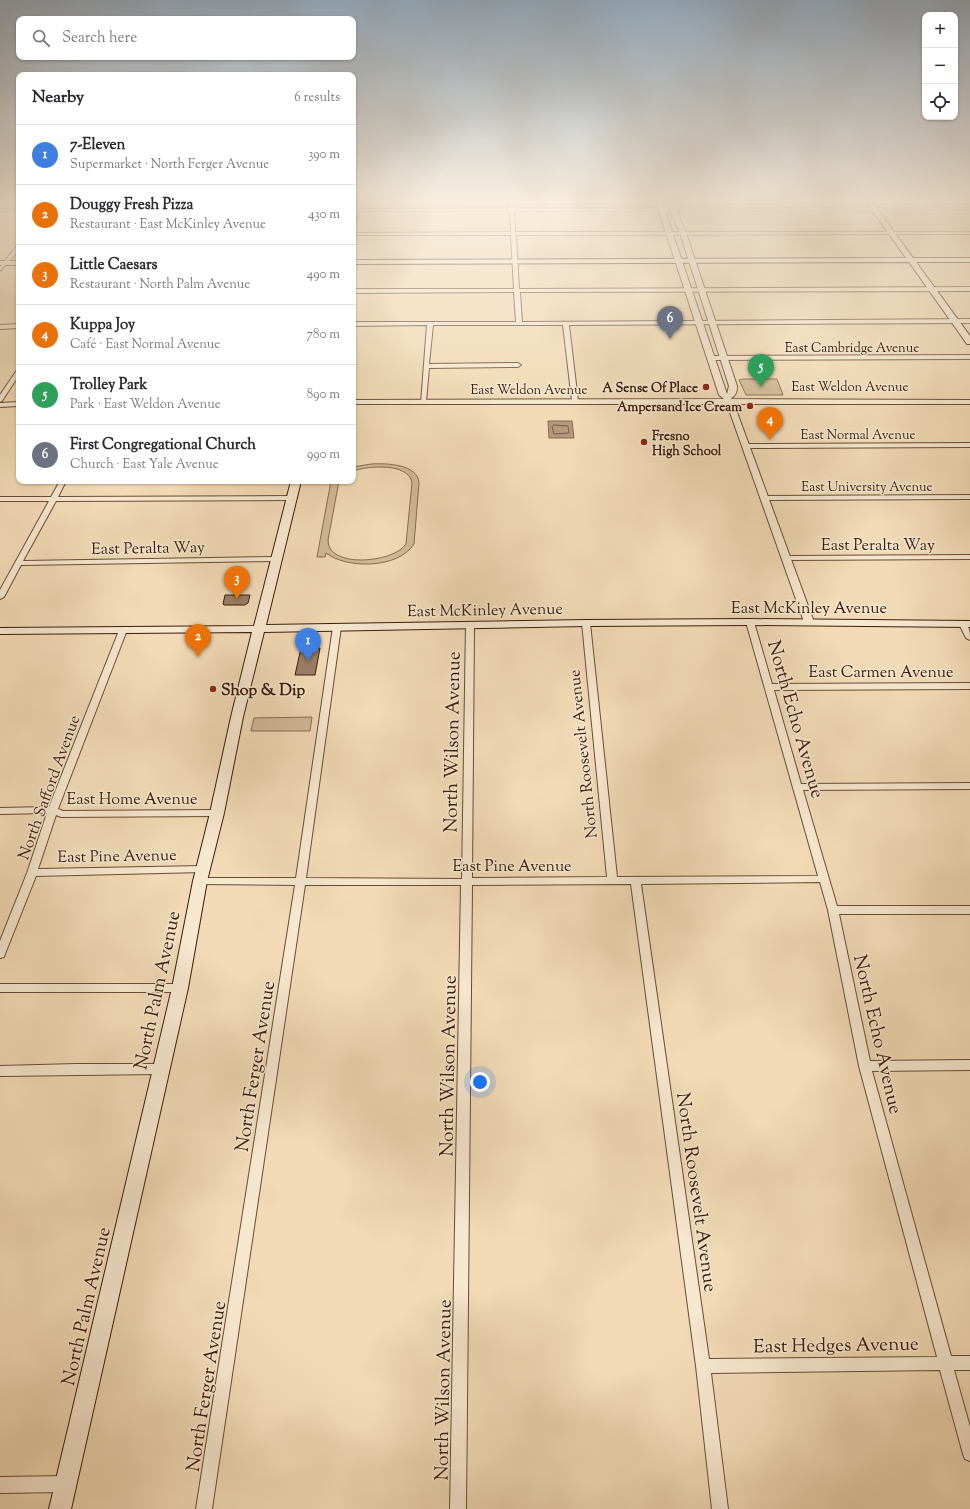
<!DOCTYPE html>
<html lang="en">
<head>
<meta charset="utf-8">
<style>
	:root { --surface:#fff; --page:#f2f2f3; --text:#2b2b33; --muted:#7c7c81; --line:#e1e1e2; --accent:#db2777 }
	body { margin:0; font-family:"Sorts Mill Goudy",serif; background:var(--page); color:var(--text) }
	.controls { position:absolute; right:12px; top:12px; display:grid; overflow:hidden; border-radius:8px; box-shadow:0 1px 3px #0004 }
	.controls button { width:36px; height:36px; display:grid; place-items:center; padding:0; border:0; border-bottom:1px solid var(--line); background:var(--surface); color:var(--text); font:20px sans-serif }
	.you { position:absolute; left:480px; top:1082px; width:14px; height:14px; margin:-10px; border:3px solid #fff; border-radius:50%; background:#1a73e8; box-shadow:0 0 0 6px #1a73e833 }
	.badge { display:grid; place-items:center; width:26px; height:26px; border-radius:50%; background:var(--accent); color:#fff; font-size:13px; font-weight:700 }
	.pin { position:absolute; translate:-50% -33px; filter:drop-shadow(0 1px 2px #0008) }
	.pin::after { content:''; position:absolute; top:21px; width:14px; height:12px; background:inherit; clip-path:polygon(0 0,100% 0,50% 100%) }
	.list { margin:0; padding:0; list-style:none }
	h2 { display:flex; justify-content:space-between; align-items:center; height:52px; margin:0; padding:0 16px; font-size:17px }
	h2 small { font-size:13px; font-weight:400; color:var(--muted) }
	.list li { display:grid; grid-template-columns:26px 1fr auto; gap:12px; align-items:center; box-sizing:border-box; height:60px; padding:0 16px; border-top:1px solid var(--line) }
	.list b { display:block; font-size:15px; white-space:nowrap }
	.list p { margin:0; font-size:13px; white-space:nowrap; color:var(--muted) }
	.list em { font-size:13px; font-style:normal; color:var(--muted) }
	.icon { flex:none; width:22px; height:22px; fill:none; stroke:currentColor; stroke-width:2; stroke-linecap:round; stroke-linejoin:round }
	.map { position:relative; flex:none; width:970px; height:1509px; overflow:hidden }
	.search { position:absolute; background:var(--surface); box-shadow:0 1px 3px #0004; left:16px; top:16px; width:340px; height:44px; display:flex; align-items:center; gap:10px; box-sizing:border-box; padding:0 14px; border-radius:8px; color:var(--muted); font-size:15px }
	.panel { position:absolute; background:var(--surface); box-shadow:0 1px 3px #0004; left:16px; top:72px; width:340px; height:412px; border-radius:8px }
	.map>svg:first-child { display:block }
	.green { fill:#d2ba98; stroke:#886a52 }
	.water { fill:#b4997c; stroke:#846750 }
	.lines { fill:none; stroke-linecap:round; stroke-linejoin:round }
	.shore { stroke:#785a44; stroke-width:1 }
	.building { fill:#9b7e64; stroke:#3d1b0d }
	.minor-casing { stroke:#6a4b37; stroke-width:2 }
	.tertiary-casing { stroke:#6a4b37; stroke-width:2 }
	.secondary-casing { stroke:#3d1b0d; stroke-width:2 }
	.minor { fill:#f6e7cf; fill-rule:evenodd }
	.tertiary { fill:#f6e7cf; fill-rule:evenodd }
	.secondary { fill:#f6e7cf; fill-rule:evenodd }
	.poi-dot { fill:#8f2418; stroke:#f6e7cf; stroke-width:1.5 }
	.labels { text-anchor:middle; stroke-width:3; stroke-linejoin:round; paint-order:stroke }
	.far-street-label { font-size:13px; fill:#3d1b0d; stroke:#f6e7cf }
	.far-poi-label { font-size:13px; font-weight:bold; fill:#3d1b0d; stroke:#f6e7cf; text-anchor:end }
	.street-label { font-size:16px; fill:#3d1b0d; stroke:#f6e7cf }
	.poi-label { font-size:16px; font-weight:bold; fill:#3d1b0d; stroke:#f6e7cf; text-anchor:start }
	.near-street-label { font-size:19px; fill:#3d1b0d; stroke:#f6e7cf }
</style>
</head>
<body>
<div class="map">
<svg width="970" height="1509" viewBox="0 0 970 1509">
	<rect width="100%" height="100%" fill="#f1dab5"/>
	<filter id="stains"><feTurbulence type="fractalNoise" baseFrequency=".005" numOctaves="4"/><feColorMatrix values="0 0 0 0 .2 0 0 0 0 .09 0 0 0 0 .02 0 0 0 .5 -.17"/></filter>
	<radialGradient id="worn" r=".72"><stop offset=".6" stop-color="#630" stop-opacity="0"/><stop offset="1" stop-color="#630" stop-opacity=".3"/></radialGradient>
	<path class="green" d="M743,379H777L783,395H746L739,380Z
		M371,464C386,463 418,464 419,483L414,544C398,569 347,569 326,553L325,557H317L331,481H339L328,540C327,569 394,563 406,544L412,483C409,462 367,466 353,471V467Z
		M312,717L310,731H251L254,718Z"/>
	<path class="water" d="M548,421H572L574,438H549Z"/>
	<g class="lines">
		<path class="shore" d="M554,425L568,426L569,433L554,434L552,427Z"/>
	</g>
	<path class="building" d="M225,595H250L248,603L245,605H224L223,604Z
		M301,648H320L315,675H295Z"/>
	<g class="lines">
		<defs>
			<path id="minor" d="M509,199H513L514,208H970V210L514,211L515,232H970V234L516,235L519,289L970,287V291L520,292L522,322L970,319V323L569,325L578,401L575,403L572,401L563,325H433L429,364L518,363L521,365L518,367L429,368L426,402L421,403L427,325L353,326V322H516L514,292L353,293V289H514L511,235H353V233L511,232L510,211H353V209L509,208Z
				M0,209H19V211H0Z
				M17,246H19V250L0,271V267Z
				M19,324V328L0,329V325Z
				M970,355V359L711,360L708,358L711,356Z
				M19,369V375L2,401L0,402V395L17,370Z
				M19,402V406L0,407V403Z
				M970,443V447L746,448L743,446L746,444Z
				M60,481H66L58,497L292,496L295,498L292,500L56,501L23,561L277,557L281,559L277,561L21,565L4,597L0,599V590L49,501H0V497H51Z
				M970,495V499L764,500L761,498L764,496Z
				M970,555V559L786,560L782,558L786,556Z
				M747,620H750L754,622L772,684L970,683V689L774,690L801,784L970,783V789L803,790L837,906H970V914H839L870,1061L970,1060V1070L872,1071L951,1356H970V1370H954L970,1427V1461L965,1459L963,1454L940,1370L711,1373L728,1509H712L696,1366L631,884L472,885L466,1509H450L461,885H305L212,1509H196L295,885L200,884L196,883L195,881L196,879L200,878H296L333,627L337,625L341,627L306,878L462,879L466,624L470,622L474,624L472,878L607,877L582,623L586,621L590,623L617,877L818,876L746,622ZM820,882L828,910L859,1066L937,1357L709,1359L641,884Z
				M960,622H963C970,624 970,634 970,640L966,638L959,624Z
				M120,628H126L127,630L58,809L63,811L217,810L222,813L217,816L61,817L56,815L38,869L203,866L207,867L208,869L207,871L203,872L36,876L5,954L4,957L0,958V941L27,873L47,813L0,814V808L49,807Z
				M0,984H180L184,985L185,988L184,991L180,992H0Z
				M76,1064H161L165,1066L167,1069L165,1072L161,1074L0,1076V1066Z
				M66,1476L71,1479L74,1484L71,1489L66,1492L0,1493V1477Z"/>
			<path id="tertiary" d="M655,199H661L727,394L729,386L680,233L666,199H672L686,233L737,386C737,391 736,396 731,398L732,399L970,400V404H734L814,622L812,624L809,625L804,622L727,404H353V400L724,399L719,395Z"/>
			<path id="secondary" d="M356,199H362L356,221L353,223V209Z
				M864,199H870L913,258H970V262H916L970,336V344H967L909,262L353,264V260L906,258Z
				M963,199H970V205Z
				M0,261H19V265H0Z
				M291,481H301L266,625L586,620L750,619L970,621V627L750,625L586,626L264,632L243,717L224,813L207,881L188,988L71,1509H49L172,988L193,881L210,813L231,717L252,632L0,634V628L254,626Z"/>
		</defs>
		<use href="#minor" class="minor-casing"/>
		<use href="#tertiary" class="tertiary-casing"/>
		<use href="#secondary" class="secondary-casing"/>
		<use href="#minor" class="minor"/>
		<use href="#tertiary" class="tertiary"/>
		<use href="#secondary" class="secondary"/>
	</g>
	<linearGradient id="sky" x2="0" y2="1"><stop stop-color="#93a9bd"/><stop offset="0.49" stop-color="#f9eede"/><stop offset="1" stop-color="#f9eede" stop-opacity="0"/></linearGradient>
	<rect width="970" height="410" fill="url(#sky)"/>
	<g class="poi-dot">
		<circle cx="706" cy="387" r="4"/>
		<circle cx="750" cy="406" r="4"/>
		<circle cx="644" cy="442" r="4"/>
		<circle cx="213" cy="689" r="4"/>
	</g>
	<g class="labels">
		<g class="far-street-label">
			<text x="852" y="352">East Cambridge Avenue</text>
			<text x="850" y="391">East Weldon Avenue</text>
			<text x="529" y="394">East Weldon Avenue</text>
			<text x="858" y="439">East Normal Avenue</text>
			<text x="867" y="491">East University Avenue</text>
		</g>
		<g class="far-poi-label">
			<text x="698" y="392">A Sense Of Place</text>
			<text x="742" y="411">Ampersand Ice Cream</text>
			<text x="652" y="440" text-anchor="start">Fresno<tspan x="652" dy="15">High School</tspan></text>
		</g>
		<g class="street-label">
			<text x="878" y="550">East Peralta Way</text>
			<text transform="translate(148 547) rotate(-1)" y="6">East Peralta Way</text>
			<text x="809" y="613">East McKinley Avenue</text>
			<text transform="translate(485 609) rotate(-1)" y="6">East McKinley Avenue</text>
			<text x="881" y="677">East Carmen Avenue</text>
			<text transform="translate(582 754) rotate(-96)" y="6">North Roosevelt Avenue</text>
			<text transform="translate(48 787) rotate(-70)" y="6">North Safford Avenue</text>
			<text x="132" y="804">East Home Avenue</text>
			<text transform="translate(117 855) rotate(-1)" y="6">East Pine Avenue</text>
			<text x="512" y="871">East Pine Avenue</text>
		</g>
		<g class="poi-label">
			<text x="221" y="695">Shop &amp; Dip</text>
		</g>
		<g class="near-street-label">
			<text transform="translate(797 719) rotate(74)" y="7">North Echo Avenue</text>
			<text transform="translate(451 742) rotate(-89)" y="7">North Wilson Avenue</text>
			<text transform="translate(156 990) rotate(-78)" y="7">North Palm Avenue</text>
			<text transform="translate(879 1034) rotate(77)" y="7">North Echo Avenue</text>
			<text transform="translate(254 1066) rotate(-81)" y="7">North Ferger Avenue</text>
			<text transform="translate(447 1066) rotate(-89)" y="7">North Wilson Avenue</text>
			<text transform="translate(698 1192) rotate(82)" y="7">North Roosevelt Avenue</text>
			<text transform="translate(85 1306) rotate(-77)" y="7">North Palm Avenue</text>
			<text transform="translate(836 1344) rotate(-1)" y="7">East Hedges Avenue</text>
			<text transform="translate(205 1386) rotate(-81)" y="7">North Ferger Avenue</text>
			<text transform="translate(442 1390) rotate(-89)" y="7">North Wilson Avenue</text>
		</g>
	</g>
	<rect width="100%" height="100%" filter="url(#stains)"/>
	<rect width="100%" height="100%" fill="url(#worn)"/>
</svg>
<div class="controls">
<button>+</button>
<button>−</button>
<button><svg class="icon" aria-label="locate" viewBox="0 0 24 24"><circle cx="12" cy="12" r="6"/><path d="M12 2v4M12 18v4M2 12h4M18 12h4"/></svg></button>
</div>
<div class="you"></div>
<div class="pin badge" style="left:308px;top:661px;background:#3f7fe0">1</div>
<div class="pin badge" style="left:198px;top:657px;background:#e8710a">2</div>
<div class="pin badge" style="left:237px;top:599px;background:#e8710a">3</div>
<div class="pin badge" style="left:770px;top:440px;background:#e8710a">4</div>
<div class="pin badge" style="left:761px;top:387px;background:#2e9e5b">5</div>
<div class="pin badge" style="left:670px;top:339px;background:#6b7280">6</div>
<div class="search"><svg class="icon" aria-label="search" viewBox="0 0 24 24"><circle cx="10" cy="10" r="6"/><path d="M15 15l6 6"/></svg>Search here</div>
<section class="panel">
<h2>Nearby<small>6 results</small></h2>
<ul class="list">
<li><span class="badge" style="background:#3f7fe0">1</span><div><b>7-Eleven</b><p>Supermarket · North Ferger Avenue</p></div><em>390 m</em></li>
<li><span class="badge" style="background:#e8710a">2</span><div><b>Douggy Fresh Pizza</b><p>Restaurant · East McKinley Avenue</p></div><em>430 m</em></li>
<li><span class="badge" style="background:#e8710a">3</span><div><b>Little Caesars</b><p>Restaurant · North Palm Avenue</p></div><em>490 m</em></li>
<li><span class="badge" style="background:#e8710a">4</span><div><b>Kuppa Joy</b><p>Café · East Normal Avenue</p></div><em>780 m</em></li>
<li><span class="badge" style="background:#2e9e5b">5</span><div><b>Trolley Park</b><p>Park · East Weldon Avenue</p></div><em>890 m</em></li>
<li><span class="badge" style="background:#6b7280">6</span><div><b>First Congregational Church</b><p>Church · East Yale Avenue</p></div><em>990 m</em></li>
</ul>
</section>
</div>
</body>
</html>
